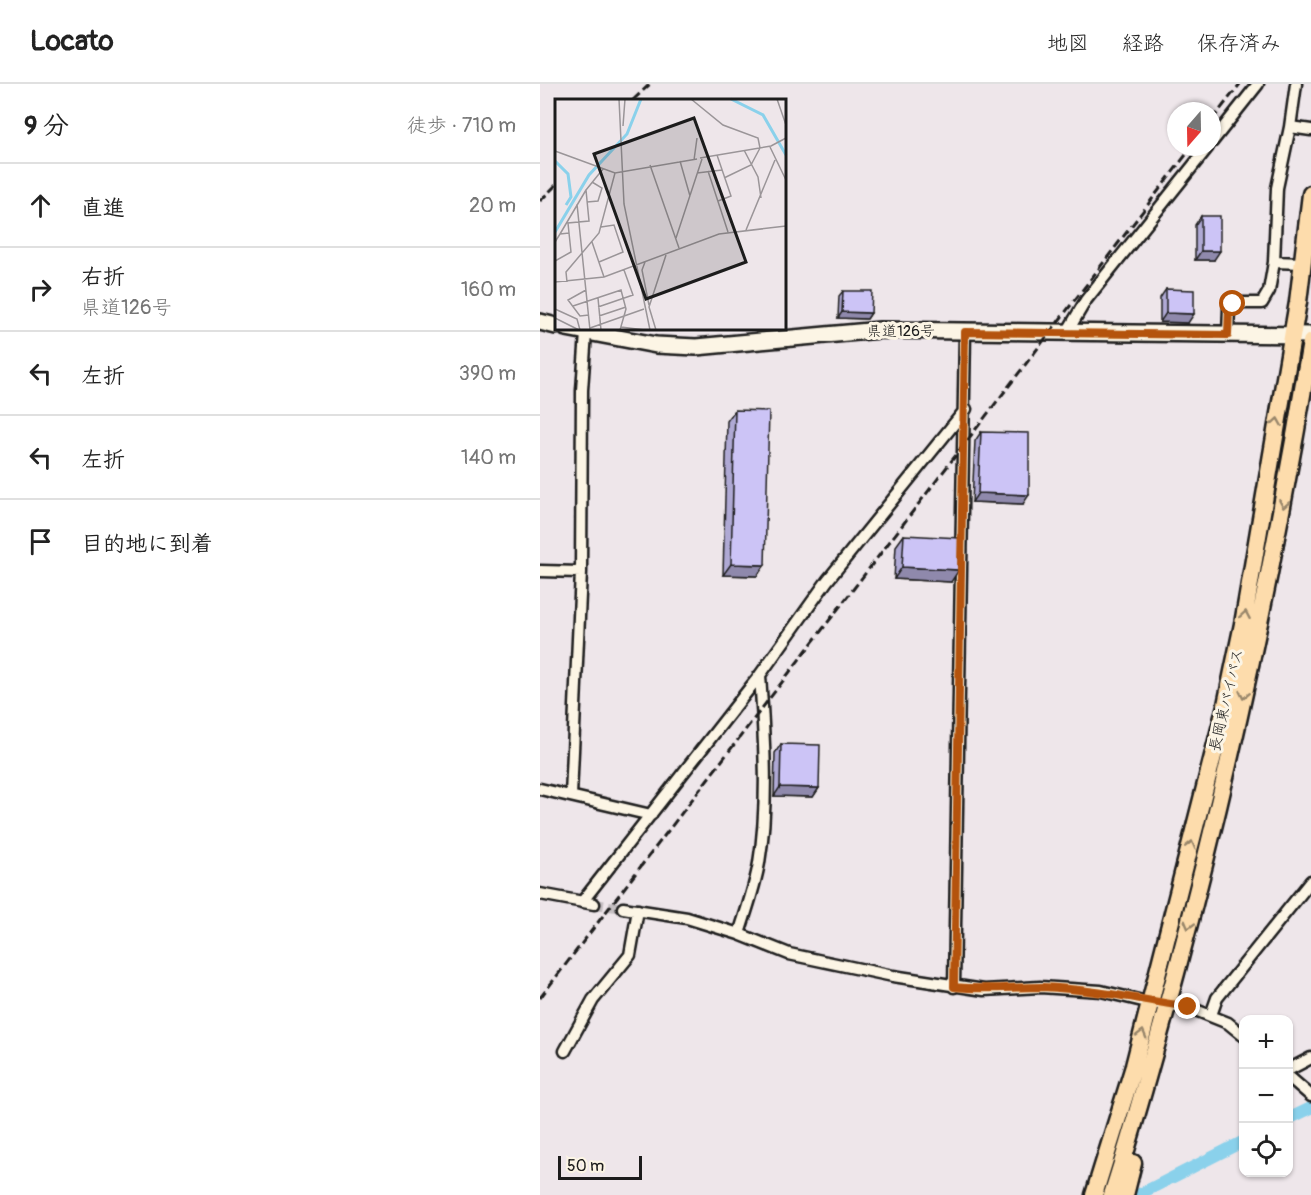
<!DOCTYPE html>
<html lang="ja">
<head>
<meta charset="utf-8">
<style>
	:root { --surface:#fff; --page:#f2f2f2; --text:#222; --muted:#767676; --line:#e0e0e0 }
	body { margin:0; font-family:Pangolin,"Klee One",sans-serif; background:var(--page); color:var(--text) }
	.controls { position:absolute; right:18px; bottom:18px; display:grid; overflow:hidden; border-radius:12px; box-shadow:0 2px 4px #0004 }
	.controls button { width:54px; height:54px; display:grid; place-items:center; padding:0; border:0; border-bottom:2px solid var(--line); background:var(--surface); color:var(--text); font:30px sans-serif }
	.compass { position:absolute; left:627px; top:18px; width:54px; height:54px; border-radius:50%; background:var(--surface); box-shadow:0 2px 4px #0004; rotate:200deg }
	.scale { position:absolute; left:18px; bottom:15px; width:84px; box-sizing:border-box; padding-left:6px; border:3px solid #1c1c1c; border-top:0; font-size:16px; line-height:21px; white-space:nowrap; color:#1c1c1c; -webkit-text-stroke:4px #fcf5e5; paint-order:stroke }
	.stop { position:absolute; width:18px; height:18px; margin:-14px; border:4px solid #b45309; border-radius:50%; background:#fff }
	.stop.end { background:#b45309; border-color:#fff; box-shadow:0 2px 6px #0008 }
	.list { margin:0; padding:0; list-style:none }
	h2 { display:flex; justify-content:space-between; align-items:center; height:78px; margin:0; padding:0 24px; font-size:26px }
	h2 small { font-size:20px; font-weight:400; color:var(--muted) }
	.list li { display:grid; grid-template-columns:39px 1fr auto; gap:18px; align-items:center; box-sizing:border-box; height:84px; padding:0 24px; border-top:2px solid var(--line) }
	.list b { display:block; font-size:22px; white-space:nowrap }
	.list p { margin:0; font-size:20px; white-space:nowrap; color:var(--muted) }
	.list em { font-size:20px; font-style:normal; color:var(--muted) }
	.icon { flex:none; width:33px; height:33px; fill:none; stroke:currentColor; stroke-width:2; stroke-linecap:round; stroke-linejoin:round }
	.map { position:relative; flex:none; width:771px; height:1111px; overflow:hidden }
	header { display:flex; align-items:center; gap:36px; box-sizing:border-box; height:84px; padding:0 30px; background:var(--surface); border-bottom:2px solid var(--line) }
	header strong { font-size:28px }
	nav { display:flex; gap:33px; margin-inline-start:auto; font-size:21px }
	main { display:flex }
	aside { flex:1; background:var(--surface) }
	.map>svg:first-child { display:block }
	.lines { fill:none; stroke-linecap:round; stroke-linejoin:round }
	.canal { stroke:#8ad1eb; stroke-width:12 }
	.minor-tunnel { stroke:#c4bec1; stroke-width:10; stroke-dasharray:10 5; stroke-linecap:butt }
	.minor-casing { stroke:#1c1c1c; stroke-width:15 }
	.secondary-casing { stroke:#1c1c1c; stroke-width:20 }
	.trunk-casing { stroke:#1c1c1c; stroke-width:21 }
	.minor { stroke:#fcf5e5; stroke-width:10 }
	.secondary { stroke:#fcf5e5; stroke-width:15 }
	.trunk { stroke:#fddcac; stroke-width:16 }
	.rail { stroke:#1c1c1c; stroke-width:3; stroke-dasharray:9 4.5; stroke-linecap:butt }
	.wall { fill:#afa9d4; stroke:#1c1c1c; stroke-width:1.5 }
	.shaded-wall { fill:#8f89ac; stroke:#1c1c1c; stroke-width:1.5 }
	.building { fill:#ccc4f6; stroke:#1c1c1c; stroke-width:1.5 }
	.oneway { stroke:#98866b }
	.route { stroke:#b45309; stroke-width:8 }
	.labels { text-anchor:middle; stroke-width:6; stroke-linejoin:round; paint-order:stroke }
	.street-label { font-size:15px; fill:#1c1c1c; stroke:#fcf5e5 }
	.inset-river { fill:none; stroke:#8ad1eb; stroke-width:3 }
	.inset-road { fill:none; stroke:#9a9598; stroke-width:1.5 }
	.view { fill:#1c1c1c; fill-opacity:0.15; stroke:#1c1c1c; stroke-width:3 }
	.inset-edge { fill:none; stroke:#1c1c1c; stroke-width:3 }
</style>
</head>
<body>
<header>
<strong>Locato</strong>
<nav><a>地図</a><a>経路</a><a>保存済み</a></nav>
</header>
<main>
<aside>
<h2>9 分<small>徒歩 · 710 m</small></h2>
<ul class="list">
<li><svg class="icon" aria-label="ahead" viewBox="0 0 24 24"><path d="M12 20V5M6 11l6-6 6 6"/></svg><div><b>直進</b></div><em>20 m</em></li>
<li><svg class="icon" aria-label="right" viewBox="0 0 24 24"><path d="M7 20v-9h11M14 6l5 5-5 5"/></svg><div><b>右折</b><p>県道126号</p></div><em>160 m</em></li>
<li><svg class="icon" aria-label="left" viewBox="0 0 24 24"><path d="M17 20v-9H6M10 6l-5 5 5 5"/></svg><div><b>左折</b></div><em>390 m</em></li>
<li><svg class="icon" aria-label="left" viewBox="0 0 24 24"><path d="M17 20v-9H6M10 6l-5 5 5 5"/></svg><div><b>左折</b></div><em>140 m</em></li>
<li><svg class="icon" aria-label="arrive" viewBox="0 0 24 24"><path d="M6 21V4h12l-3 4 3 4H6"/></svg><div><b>目的地に到着</b></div></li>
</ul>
</aside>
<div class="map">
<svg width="771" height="1111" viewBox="0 0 771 1111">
	<rect width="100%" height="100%" fill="#eee6ea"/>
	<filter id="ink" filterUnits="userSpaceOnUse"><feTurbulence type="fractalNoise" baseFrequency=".0167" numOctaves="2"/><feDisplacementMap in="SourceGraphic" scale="12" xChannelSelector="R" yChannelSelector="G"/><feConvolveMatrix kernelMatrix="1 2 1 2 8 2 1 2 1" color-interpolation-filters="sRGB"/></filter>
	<g filter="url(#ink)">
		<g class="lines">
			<path class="canal" d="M748,1035L771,1024
				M598,1111L704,1057"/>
			<path class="minor-tunnel" d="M54,820L83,824"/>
			<defs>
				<path id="minor" d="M750,43L771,46
					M672,58L718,0
					M734,178L763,179
					M526,250L546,216L668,63
					M688,251L689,223L698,219H722L729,207L734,178L737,104L750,43L756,0
					M0,487L41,488
					M0,705L111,731
					M31,712L41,488L42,306L46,249
					M0,810L54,820
					M42,818L220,591L287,497L426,325
					M83,824L147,834L199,850L249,870L353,892L444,906L500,903L561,907L611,919L648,923L688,939L704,952
					M199,850C206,827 215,803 219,779C229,719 224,651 220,591
					M414,903L425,248
					M671,931L677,914L771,797
					M25,967L53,916L90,871L98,826
					M748,986L771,974
					M748,992L771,1012"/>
				<path id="secondary" d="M0,238L16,242
					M26,244L116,261L156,263L340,246L771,251"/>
				<path id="trunk" d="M554,1111L594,982L686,621L703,540L758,218L771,110
					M572,1111C596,1037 616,963 636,889C692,681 736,471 771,258
					M585,1111L593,1079"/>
			</defs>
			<use href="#minor" class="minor-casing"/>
			<use href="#secondary" class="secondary-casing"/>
			<use href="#trunk" class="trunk-casing"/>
			<use href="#minor" class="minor"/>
			<use href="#secondary" class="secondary"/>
			<use href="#trunk" class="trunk"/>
			<path class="rail" d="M93,16L110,0
				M672,36L700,0
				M0,117L16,101
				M0,914L652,63"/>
		</g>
		<path class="wall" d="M661,132L674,176H655V141Z
			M626,205L648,239L620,238V214Z
			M303,207L331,229L327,235L298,234L299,212Z
			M195,326L217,492L183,491L187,337Z
			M441,348L483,420L432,418L435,357Z
			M364,451L411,498L354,495L356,462Z
			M241,660L279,704L273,713L234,712L235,669Z"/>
		<path class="shaded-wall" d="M661,167H680L674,176H655Z
			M302,228L331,229L327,235L298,234Z
			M626,229L654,230L648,239L620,238Z
			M438,409L489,411L483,420L432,418Z
			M191,480L225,481L217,492L183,491Z
			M362,483L419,486L411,498L354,495Z
			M240,703L279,704L273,713L234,712Z"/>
		<path class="building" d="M661,132H680V167H661Z
			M626,205L654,206V230L626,229Z
			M303,207H332L331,229L302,228Z
			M195,326L229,327L225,481L191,480Z
			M441,348L489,349V411L438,409Z
			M364,451L420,454L419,486L362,483Z
			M241,660L280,661L279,704L240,703Z"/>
		<defs><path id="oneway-chevron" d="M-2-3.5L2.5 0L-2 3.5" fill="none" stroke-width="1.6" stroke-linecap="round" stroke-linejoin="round" transform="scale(1.5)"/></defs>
		<g class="oneway">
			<use href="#oneway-chevron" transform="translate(737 338) rotate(-81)"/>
			<use href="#oneway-chevron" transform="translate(744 420) rotate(100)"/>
			<use href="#oneway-chevron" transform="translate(705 531) rotate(-80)"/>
			<use href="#oneway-chevron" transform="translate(704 611) rotate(102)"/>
			<use href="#oneway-chevron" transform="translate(651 761) rotate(-76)"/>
			<use href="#oneway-chevron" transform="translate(649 841) rotate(105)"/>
			<use href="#oneway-chevron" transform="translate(602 950) rotate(-75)"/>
		</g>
	</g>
	<g class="lines" filter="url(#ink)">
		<path class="route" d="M648,923C599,915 551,905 502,903C472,903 444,906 414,903L425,248L688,251L689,223L693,220"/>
	</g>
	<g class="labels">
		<g class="street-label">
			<text x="361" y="252">県道126号</text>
			<text transform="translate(686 616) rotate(-77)" y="5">長岡東バイパス</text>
		</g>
	</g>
	<g transform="translate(15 15)">
		<rect width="231" height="231" fill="#eee6ea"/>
		<path class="inset-river" d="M176,0L208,16L231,56M0,62L13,75L16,98L11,106M0,133L34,76L72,35L86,0"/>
		<path class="inset-road" d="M64,0L69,105L95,231M136,0L168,26L203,39L205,49L196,66L169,79M222,0L231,26M68,27L70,0M215,48L231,81M189,51L203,78L206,99M0,52L60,74L142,60M162,56L176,97L163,102M145,59L216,47L231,39M139,61L142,39M125,62L135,97M95,66L124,149M153,72L173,133M142,74L167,71M0,96V115M32,103L43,102L47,89L37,83M22,105L35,231M191,131L220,61M14,134L13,124L34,122L31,91L48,70M5,135L31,91M121,139L147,60M0,143L5,135L14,134L16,153L0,162M37,143L49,178M44,163L68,153L59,126L46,128M90,163L87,171L94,206M0,183L49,178L164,135L231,127M12,183L11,173L44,134L60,74M31,191L13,201L25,217L34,216M43,199L46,231M18,207L66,191L71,210L65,231M43,208L78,196L69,171M0,210L22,220L25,231M44,217L71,208M0,219L24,231M66,228L90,231M35,229L89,210M101,231L94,208L111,156"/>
		<path class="view" d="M139,19L191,163L91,200L39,55Z"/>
		<rect width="231" height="231" class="inset-edge"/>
	</g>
</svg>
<div class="controls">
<button>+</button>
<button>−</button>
<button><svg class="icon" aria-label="locate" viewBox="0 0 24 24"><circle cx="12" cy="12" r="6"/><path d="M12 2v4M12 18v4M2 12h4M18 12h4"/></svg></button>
</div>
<svg class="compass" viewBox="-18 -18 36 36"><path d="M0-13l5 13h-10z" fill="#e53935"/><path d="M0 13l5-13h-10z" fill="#767676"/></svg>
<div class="scale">50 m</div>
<div class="stop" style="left:693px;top:220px"></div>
<div class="stop end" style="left:648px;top:923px"></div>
</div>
</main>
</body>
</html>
